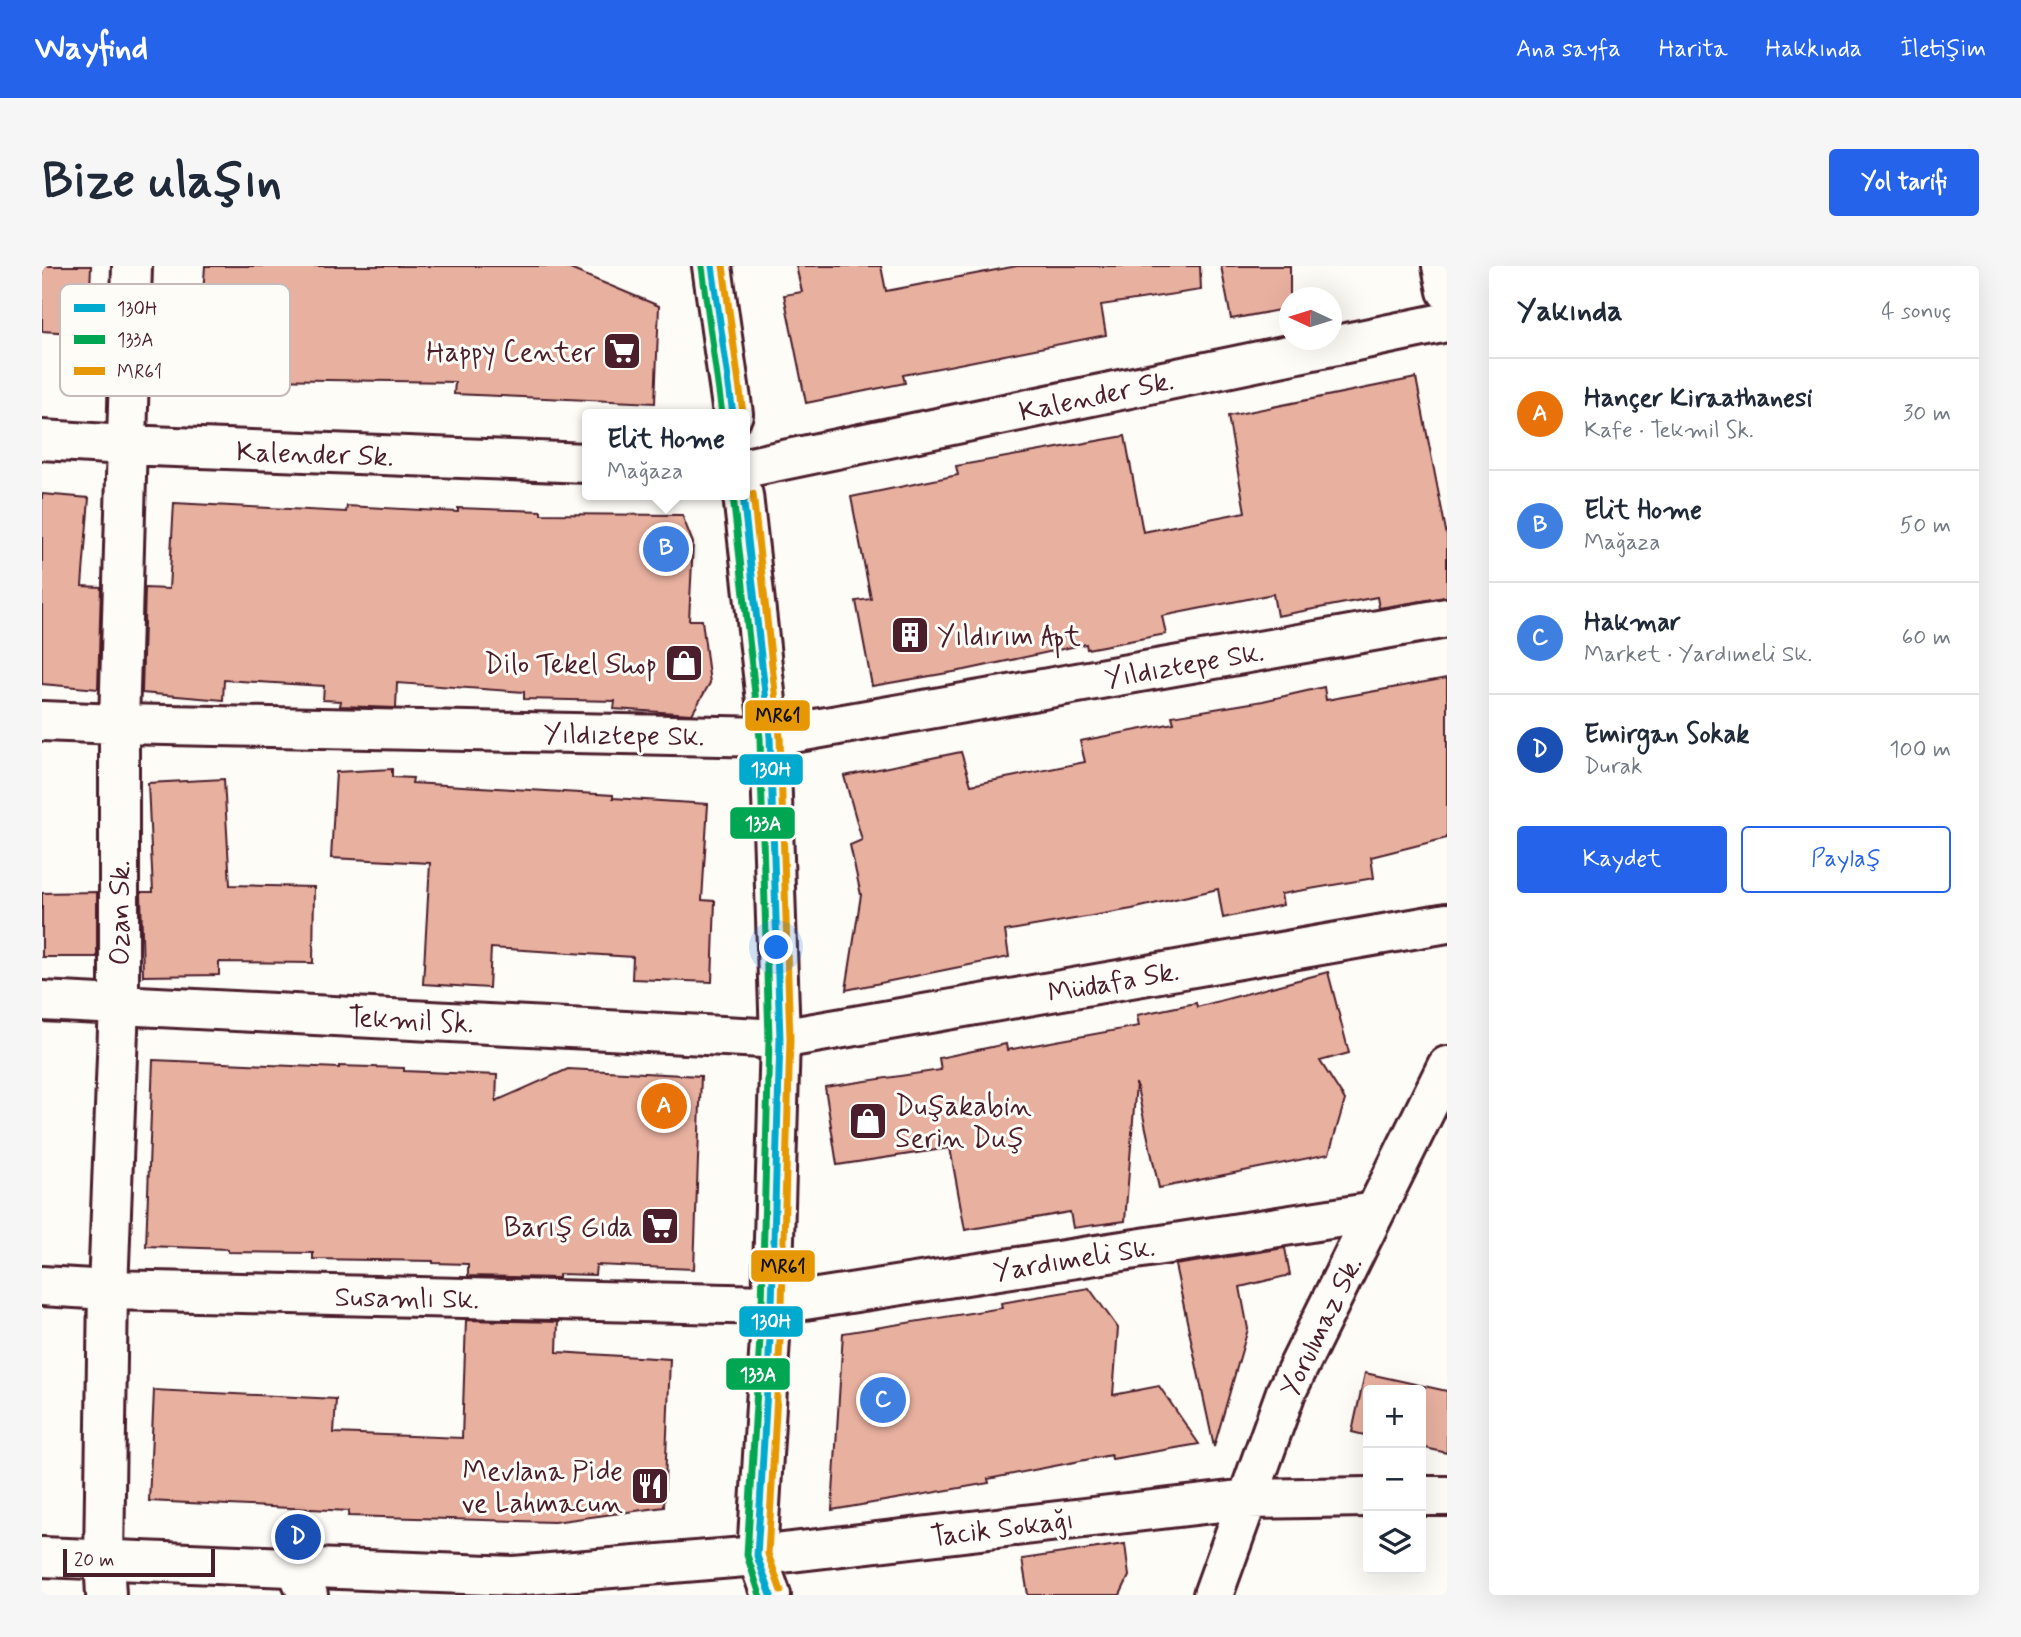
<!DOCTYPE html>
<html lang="tr">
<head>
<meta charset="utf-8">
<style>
	:root { --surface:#fff; --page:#f6f6f7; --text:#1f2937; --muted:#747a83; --line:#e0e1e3; --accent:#2563eb }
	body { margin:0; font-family:Mynerve,sans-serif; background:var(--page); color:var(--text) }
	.controls { position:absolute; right:21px; bottom:21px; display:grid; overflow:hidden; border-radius:7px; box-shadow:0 7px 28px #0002 }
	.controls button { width:63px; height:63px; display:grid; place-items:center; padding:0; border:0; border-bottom:2px solid var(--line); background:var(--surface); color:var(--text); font:35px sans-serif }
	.compass { position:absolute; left:1237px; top:21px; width:63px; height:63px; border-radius:50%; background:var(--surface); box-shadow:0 7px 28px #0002; rotate:274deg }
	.scale { position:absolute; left:21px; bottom:18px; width:152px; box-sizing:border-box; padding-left:7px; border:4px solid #4a1f2b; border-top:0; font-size:19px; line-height:24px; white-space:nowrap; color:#4a1f2b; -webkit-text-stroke:5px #fdfcf7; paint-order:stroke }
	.you { position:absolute; left:735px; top:682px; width:24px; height:24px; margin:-18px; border:5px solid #fff; border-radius:50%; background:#1a73e8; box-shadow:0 0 0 10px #1a73e833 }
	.badge { display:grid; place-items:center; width:46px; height:46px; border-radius:50%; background:var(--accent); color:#fff; font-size:23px; font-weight:700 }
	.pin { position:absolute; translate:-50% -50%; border:4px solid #fff; box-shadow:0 2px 7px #0006 }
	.popup { position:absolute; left:540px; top:143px; width:168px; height:91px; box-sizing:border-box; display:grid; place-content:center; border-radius:7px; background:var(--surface); filter:drop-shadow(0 2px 5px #0005); font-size:23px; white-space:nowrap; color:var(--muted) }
	.popup b { font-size:26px; color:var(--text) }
	.popup::after { content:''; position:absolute; left:50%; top:100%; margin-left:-14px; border:14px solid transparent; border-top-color:var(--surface) }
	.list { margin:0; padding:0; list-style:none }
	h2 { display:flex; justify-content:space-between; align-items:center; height:91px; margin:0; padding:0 28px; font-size:30px }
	h2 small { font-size:23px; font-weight:400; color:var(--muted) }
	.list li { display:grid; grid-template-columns:46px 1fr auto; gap:21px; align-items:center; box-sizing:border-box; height:112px; padding:0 28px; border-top:2px solid var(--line) }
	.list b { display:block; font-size:26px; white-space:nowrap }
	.list p { margin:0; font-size:23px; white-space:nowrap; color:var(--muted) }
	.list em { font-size:23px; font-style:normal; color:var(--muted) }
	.actions { display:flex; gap:14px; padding:21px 28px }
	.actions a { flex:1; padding:16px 0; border:2px solid var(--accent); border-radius:7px; text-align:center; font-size:24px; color:var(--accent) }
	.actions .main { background:var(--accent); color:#fff }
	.icon { flex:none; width:38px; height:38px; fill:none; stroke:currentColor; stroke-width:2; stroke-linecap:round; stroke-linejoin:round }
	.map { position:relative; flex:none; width:1405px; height:1329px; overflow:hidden; border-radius:7px }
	header { display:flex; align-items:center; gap:42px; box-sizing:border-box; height:98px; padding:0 35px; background:var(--accent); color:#fff }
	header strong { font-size:33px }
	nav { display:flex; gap:38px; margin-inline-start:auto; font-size:24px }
	.intro { display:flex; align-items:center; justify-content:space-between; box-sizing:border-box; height:168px; padding:0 42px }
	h1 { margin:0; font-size:49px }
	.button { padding:18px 32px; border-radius:7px; background:var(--accent); color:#fff; font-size:24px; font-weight:700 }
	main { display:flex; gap:42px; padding:0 42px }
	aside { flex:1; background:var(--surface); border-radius:7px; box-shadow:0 7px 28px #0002 }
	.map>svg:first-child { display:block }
	.building { fill:#e8b09f; stroke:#4a1f2b; stroke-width:2 }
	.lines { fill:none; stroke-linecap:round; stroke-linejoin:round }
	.minor-casing { stroke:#4a1f2b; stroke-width:44 }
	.tertiary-casing { stroke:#4a1f2b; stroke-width:44 }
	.minor { stroke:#fdfcf7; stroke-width:38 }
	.tertiary { stroke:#fdfcf7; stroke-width:38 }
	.bus-1-casing { stroke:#fdfcf7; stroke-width:12 }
	.bus-2-casing { stroke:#fdfcf7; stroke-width:12 }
	.bus-3-casing { stroke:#fdfcf7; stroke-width:12 }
	.bus-1 { stroke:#00a9ce; stroke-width:7 }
	.bus-2 { stroke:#00a651; stroke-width:7 }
	.bus-3 { stroke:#e69804; stroke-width:7 }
	.labels { text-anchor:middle; stroke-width:6; stroke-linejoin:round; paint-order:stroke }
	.poi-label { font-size:28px; fill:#4a1f2b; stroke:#fdfcf7; text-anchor:end }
	.street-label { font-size:28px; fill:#4a1f2b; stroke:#fdfcf7 }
	.key { fill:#fdfcf7; stroke:#c7baba; stroke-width:2 }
	.key-label { font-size:19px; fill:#4a1f2b }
	.line-badge { stroke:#fdfcf7; stroke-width:2.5 }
	.badge-label { font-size:19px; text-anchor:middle; font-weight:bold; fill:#fff }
	.pale-badge-label { font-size:19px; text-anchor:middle; font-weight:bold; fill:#111 }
</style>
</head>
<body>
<header>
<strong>Wayfind</strong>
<nav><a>Ana sayfa</a><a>Harita</a><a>Hakkında</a><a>İletişim</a></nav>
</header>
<div class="intro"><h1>Bize ulaşın</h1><a class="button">Yol tarifi</a></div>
<main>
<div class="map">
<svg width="1405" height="1329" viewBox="0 0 1405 1329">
	<rect width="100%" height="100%" fill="#fdfcf7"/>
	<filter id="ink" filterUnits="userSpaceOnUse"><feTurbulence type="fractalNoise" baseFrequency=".0143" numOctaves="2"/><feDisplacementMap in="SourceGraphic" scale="14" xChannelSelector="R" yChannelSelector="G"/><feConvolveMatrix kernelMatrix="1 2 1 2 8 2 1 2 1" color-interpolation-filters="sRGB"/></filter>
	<g filter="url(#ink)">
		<path class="building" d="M0,0H49L46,68L0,65Z
			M163,0H521L617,40L613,137L412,128L413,116L222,113L221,115L155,111Z
			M754,0H839L844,25L975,0H1158L1159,24L1059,39L1064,69L861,109L863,117L764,137L742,29L760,26Z
			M1179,0H1248V42L1189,53Z
			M1374,112L1405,270V331L1337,342L1335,331L1235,350L1231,328L1120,350L1124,368L1045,383L1044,378L923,404L830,420L814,335L829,333L809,231L916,209L914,200L1083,170L1101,266L1203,246L1186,150Z
			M0,228L47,232L40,320L59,321L56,423L0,418Z
			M132,237L304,246L305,240L416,246V242L499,245V248L640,249L651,277L647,354H660L668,417L650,448L572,443L573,435L482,433V426L355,417L354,442L298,440L299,435L281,434L282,420L182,414L181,434L100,427L103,322L127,323Z
			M1405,412V572L1329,591L1332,612L1239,628L1241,639L1181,652L1176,623L1090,643L963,665L967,691L804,724L819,629L808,579L820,574L802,510L919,486L929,519L1043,496L1038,475L1132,457L1130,450L1221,435L1282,421L1284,434Z
			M350,503V511L371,512L370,517L571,529V532L666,538L660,634L673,635L670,716L590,713L591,691L449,682L447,722L381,718L388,597L289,592L294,506Z
			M182,513L188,619L272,621L271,697L177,696V709L101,710L99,626H111L106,517Z
			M55,626V691H0V627Z
			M1286,706L1307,787L1278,795L1303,834L1287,888L1117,922L1094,817L1083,955L1031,962L1028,946L923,964L908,882L795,899L783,821L899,804L897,792L964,778L965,784L1097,760L1095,749L1154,737L1155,741Z
			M111,794L297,802V800L362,802V805L455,809L454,835L526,803L659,810L652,1003L554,999L553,1009L517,1008V1012L426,1010V998L391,997V995L271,993V987L186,986V983L104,980Z
			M1243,982L1248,1009L1198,1021L1206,1063L1172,1181L1133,999Z
			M1047,1022L1076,1062L1071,1129L1117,1120L1157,1178L1070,1193L1069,1189L946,1213L947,1217L790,1244L801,1067L960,1042L959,1037Z
			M424,1054L516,1056L515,1086L628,1093L622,1241L512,1256L306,1250L307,1245L107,1235L112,1124L294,1133L292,1167L420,1172Z
			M1323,1107L1405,1125V1187L1379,1181V1124H1326V1170L1310,1166Z
			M1083,1278L1087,1310L1078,1329H986L980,1293Z"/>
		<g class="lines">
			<defs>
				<path id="minor" d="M1400,0L1405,25
					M0,174L83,179L545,197
					M703,202L1405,56
					M0,455L77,458L728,471L1405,352
					M0,735L738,773L1405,657
					M0,1020L66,1024L730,1039L1333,946
					M1379,1230H1405
					M715,1290L1205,1233L1326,1231
					M254,1301L266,1329
					M64,1329L62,1293L66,1024L77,738V458L90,0
					M1171,1329L1244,1126L1405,800"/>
				<path id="tertiary" d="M670,0L691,148
					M701,229L728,471L738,773L730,1039L715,1290L729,1329
					M0,1291L472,1310L715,1290"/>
			</defs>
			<use href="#minor" class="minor-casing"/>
			<use href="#tertiary" class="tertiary-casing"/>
			<use href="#minor" class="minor"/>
			<use href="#tertiary" class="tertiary"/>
			<defs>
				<path id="bus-1" d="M670,0L691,148
					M701,229L728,471L738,773L730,1039L715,1290L729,1329"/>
				<path id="bus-2" d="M660,1L680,148
					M691,230L718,472L727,773L720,1039L705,1289L718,1329"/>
				<path id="bus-3" d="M681,0L701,147
					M711,228L738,471L748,773L740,1039L726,1288L739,1325"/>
			</defs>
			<use href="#bus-1" class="bus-1-casing"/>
			<use href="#bus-2" class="bus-2-casing"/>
			<use href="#bus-3" class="bus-3-casing"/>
			<use href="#bus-1" class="bus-1"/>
			<use href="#bus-2" class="bus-2"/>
			<use href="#bus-3" class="bus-3"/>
		</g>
	</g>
	<defs>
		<symbol id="supermarket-square" viewBox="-11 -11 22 22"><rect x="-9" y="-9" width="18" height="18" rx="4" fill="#4a1f2b" stroke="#fdfcf7"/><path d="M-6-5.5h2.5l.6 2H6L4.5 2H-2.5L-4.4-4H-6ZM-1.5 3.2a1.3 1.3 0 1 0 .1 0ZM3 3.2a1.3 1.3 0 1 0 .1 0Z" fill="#fff"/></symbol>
		<symbol id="building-square" viewBox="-11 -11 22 22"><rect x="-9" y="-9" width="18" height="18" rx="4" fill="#4a1f2b" stroke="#fdfcf7"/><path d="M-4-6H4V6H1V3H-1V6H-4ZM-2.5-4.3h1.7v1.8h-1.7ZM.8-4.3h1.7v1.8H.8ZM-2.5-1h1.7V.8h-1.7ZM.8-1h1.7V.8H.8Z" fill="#fff"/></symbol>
		<symbol id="shop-square" viewBox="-11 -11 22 22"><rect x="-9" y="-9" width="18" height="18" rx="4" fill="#4a1f2b" stroke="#fdfcf7"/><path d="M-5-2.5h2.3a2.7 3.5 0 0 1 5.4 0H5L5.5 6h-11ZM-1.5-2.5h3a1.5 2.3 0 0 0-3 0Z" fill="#fff"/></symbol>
		<symbol id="restaurant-square" viewBox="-11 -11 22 22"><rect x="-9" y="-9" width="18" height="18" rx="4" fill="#4a1f2b" stroke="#fdfcf7"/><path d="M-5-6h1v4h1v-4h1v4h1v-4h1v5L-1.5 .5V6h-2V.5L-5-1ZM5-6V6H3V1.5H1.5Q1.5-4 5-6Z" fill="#fff"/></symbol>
	</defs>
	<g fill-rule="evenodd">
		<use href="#supermarket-square" x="558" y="63" width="44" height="44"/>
		<use href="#building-square" x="846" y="347" width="44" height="44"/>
		<use href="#shop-square" x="620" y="375" width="44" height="44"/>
		<use href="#shop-square" x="804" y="833" width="44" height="44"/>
		<use href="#supermarket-square" x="596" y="938" width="44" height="44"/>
		<use href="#restaurant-square" x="586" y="1198" width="44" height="44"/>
	</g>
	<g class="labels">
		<g class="poi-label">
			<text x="553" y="95">Happy Center</text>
			<text x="895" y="379" text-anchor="start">Yıldırım Apt</text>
			<text x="615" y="407">Dilo Tekel Shop</text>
			<text x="853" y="849" text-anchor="start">Duşakabin<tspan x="853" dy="32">Serin Duş</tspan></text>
			<text x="591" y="970">Barış Gıda</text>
			<text x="581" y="1214">Mevlana Pide<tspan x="581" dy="32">ve Lahmacun</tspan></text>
		</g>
		<g class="street-label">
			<text transform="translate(1054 129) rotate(-12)" y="10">Kalender Sk.</text>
			<text transform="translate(273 187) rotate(2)" y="10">Kalender Sk.</text>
			<text transform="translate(1142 398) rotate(-10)" y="10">Yıldıztepe Sk.</text>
			<text transform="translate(582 468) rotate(1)" y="10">Yıldıztepe Sk.</text>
			<text transform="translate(77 647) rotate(-90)" y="10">Ozan Sk.</text>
			<text transform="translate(1071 715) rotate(-10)" y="10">Müdafa Sk.</text>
			<text transform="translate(369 753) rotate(3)" y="10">Tekmil Sk.</text>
			<text transform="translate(1032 992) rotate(-9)" y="10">Yardımeli Sk.</text>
			<text transform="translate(365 1031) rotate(1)" y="10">Susamlı Sk.</text>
			<text transform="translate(1278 1060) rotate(-64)" y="10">Yorulmaz Sk.</text>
			<text transform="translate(960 1261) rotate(-7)" y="10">Tacik Sokağı</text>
		</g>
	</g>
	<rect x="18" y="18" width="230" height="112" rx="10" class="key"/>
	<rect x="32" y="38" width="31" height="8" fill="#00a9ce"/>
	<rect x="32" y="69" width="31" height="9" fill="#00a651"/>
	<rect x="32" y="101" width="31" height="8" fill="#e69804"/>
	<g class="key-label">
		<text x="75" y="49">130H</text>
		<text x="75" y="80">133A</text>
		<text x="75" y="112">MR61</text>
	</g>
	<g class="line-badge">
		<rect x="702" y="433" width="67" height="33" rx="7" fill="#e69804"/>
		<rect x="696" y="487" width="66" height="33" rx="7" fill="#00a9ce"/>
		<rect x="687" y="540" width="67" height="34" rx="7" fill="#00a651"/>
		<rect x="708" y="983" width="66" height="34" rx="7" fill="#e69804"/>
		<rect x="696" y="1039" width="66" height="33" rx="7" fill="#00a9ce"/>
		<rect x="683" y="1091" width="66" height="34" rx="7" fill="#00a651"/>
	</g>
	<g class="badge-label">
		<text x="729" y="510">130H</text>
		<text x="721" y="564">133A</text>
		<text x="729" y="1062">130H</text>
		<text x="716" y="1115">133A</text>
	</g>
	<g class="pale-badge-label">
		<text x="736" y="456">MR61</text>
		<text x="741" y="1007">MR61</text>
	</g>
</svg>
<div class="controls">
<button>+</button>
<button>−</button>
<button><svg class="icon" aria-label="layers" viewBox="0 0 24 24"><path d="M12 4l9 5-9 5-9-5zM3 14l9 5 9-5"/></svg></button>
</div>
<svg class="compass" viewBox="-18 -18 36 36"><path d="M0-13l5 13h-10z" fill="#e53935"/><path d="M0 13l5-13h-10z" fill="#747a83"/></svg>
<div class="scale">20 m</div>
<div class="you"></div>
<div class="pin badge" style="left:622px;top:840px;background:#e8710a">A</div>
<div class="pin badge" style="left:624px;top:283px;background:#3f7fe0">B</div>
<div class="popup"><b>Elit Home</b>Mağaza</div>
<div class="pin badge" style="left:841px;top:1134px;background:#3f7fe0">C</div>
<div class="pin badge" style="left:256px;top:1271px;background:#1a4fb4">D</div>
</div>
<aside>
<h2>Yakında<small>4 sonuç</small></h2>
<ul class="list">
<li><span class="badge" style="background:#e8710a">A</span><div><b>Hançer Kiraathanesi</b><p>Kafe · Tekmil Sk.</p></div><em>30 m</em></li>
<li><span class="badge" style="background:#3f7fe0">B</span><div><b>Elit Home</b><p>Mağaza</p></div><em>50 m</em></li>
<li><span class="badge" style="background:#3f7fe0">C</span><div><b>Hakmar</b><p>Market · Yardımeli Sk.</p></div><em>60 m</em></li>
<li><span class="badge" style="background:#1a4fb4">D</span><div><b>Emirgan Sokak</b><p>Durak</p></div><em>100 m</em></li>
</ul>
<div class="actions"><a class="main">Kaydet</a><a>Paylaş</a></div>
</aside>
</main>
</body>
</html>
